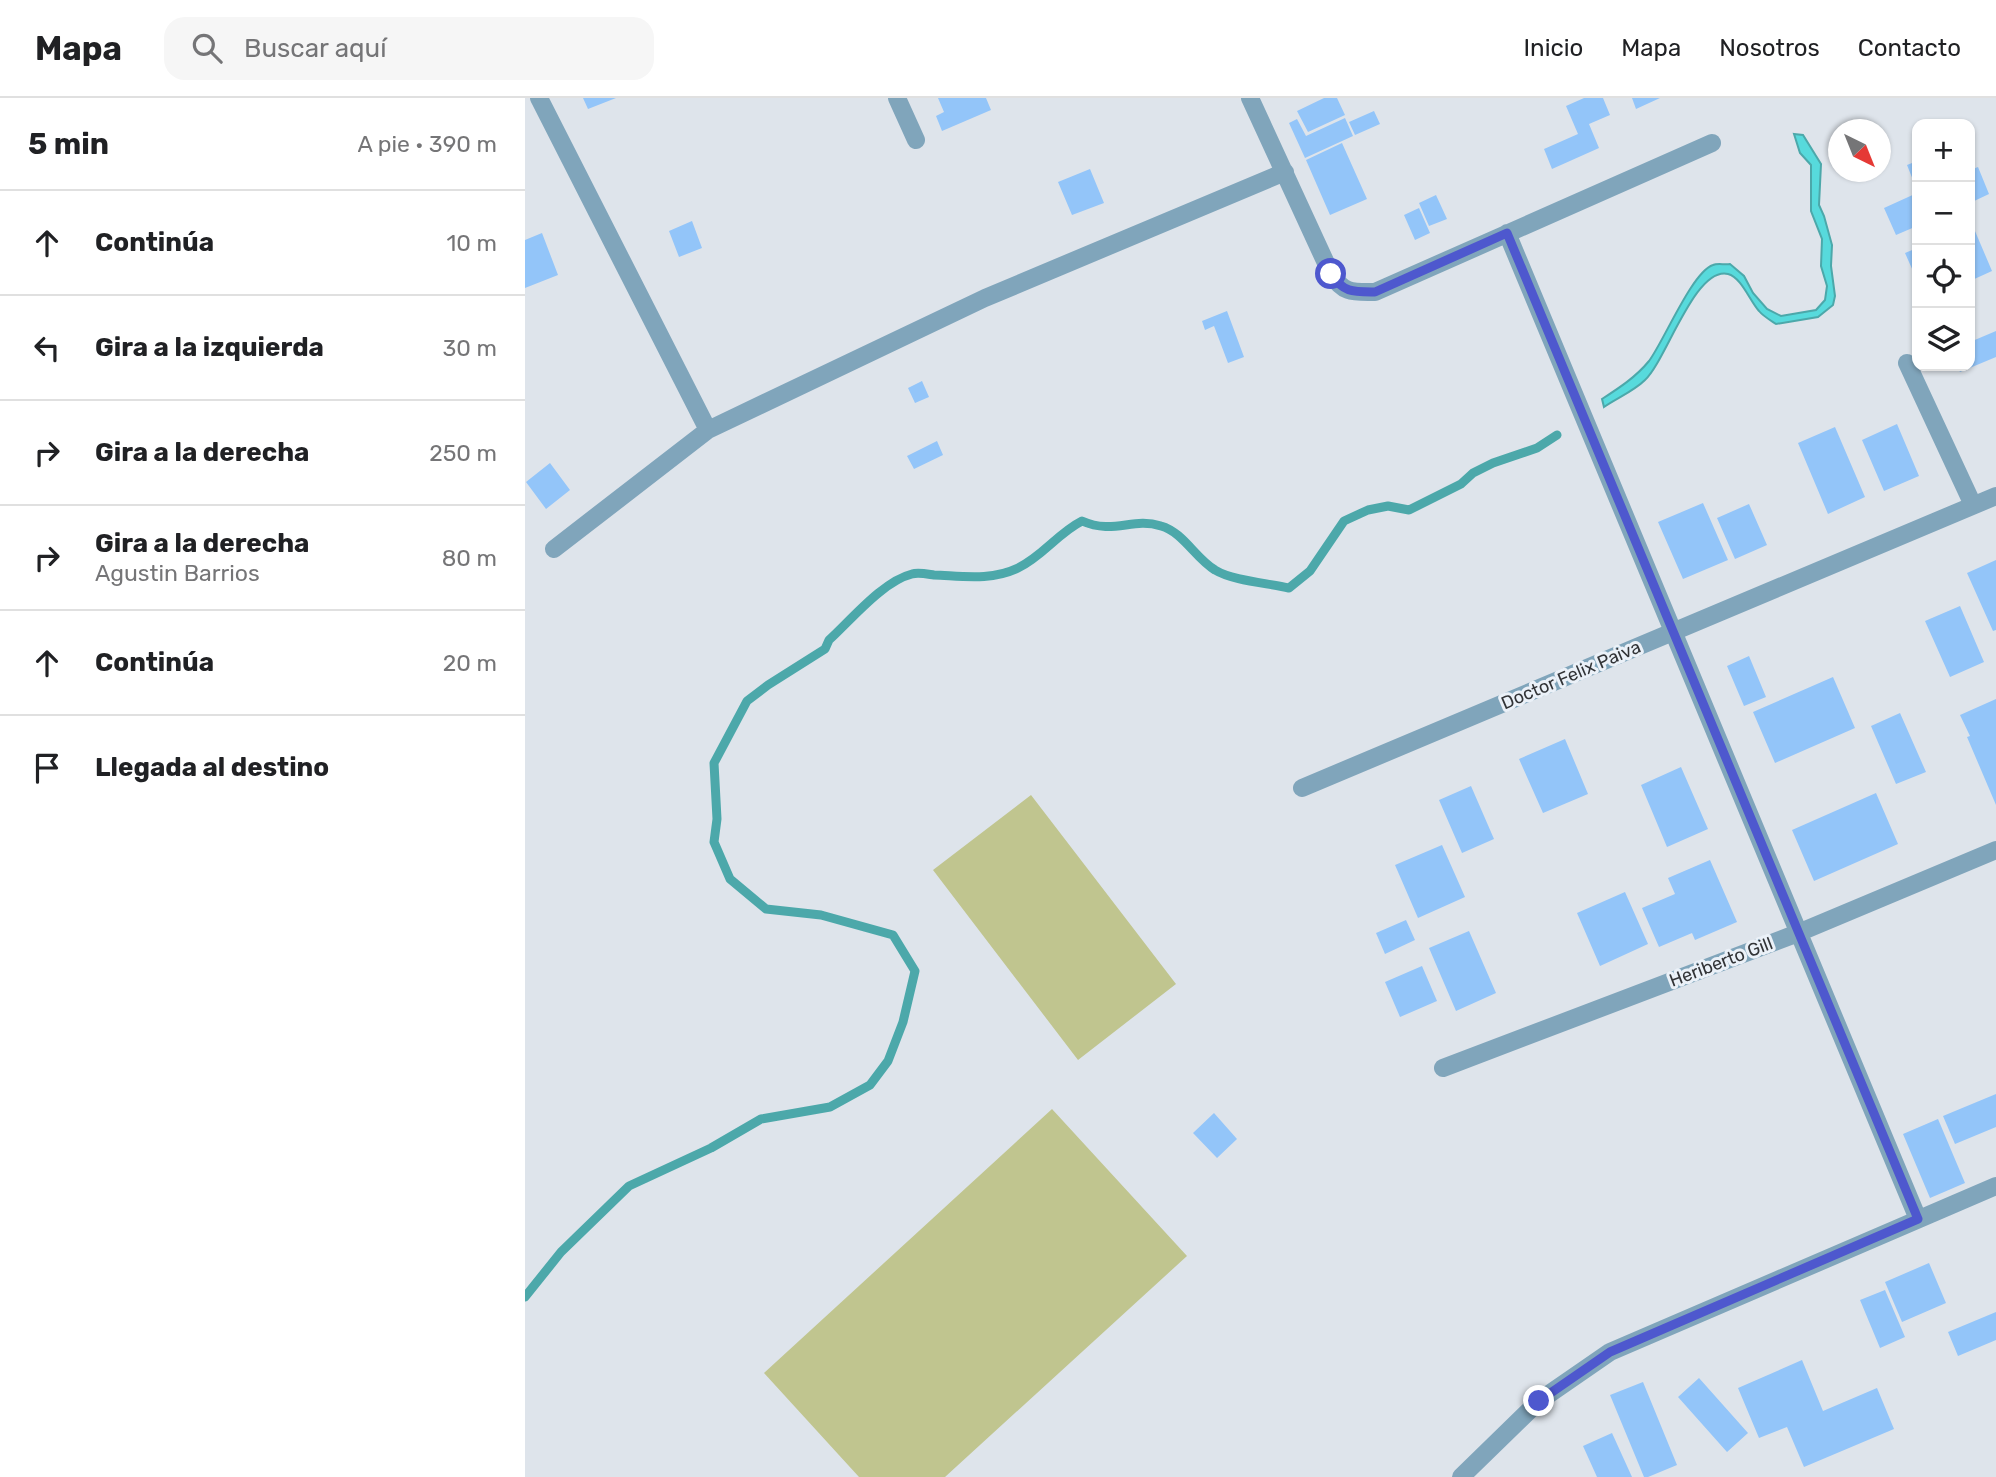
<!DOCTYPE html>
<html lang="es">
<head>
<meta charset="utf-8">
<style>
	:root { --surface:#fff; --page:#f6f6f6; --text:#202124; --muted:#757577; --line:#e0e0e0 }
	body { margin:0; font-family:Rubik,sans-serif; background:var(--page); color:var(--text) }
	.controls { position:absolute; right:21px; top:21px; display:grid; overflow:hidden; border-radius:14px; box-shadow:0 2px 5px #0004 }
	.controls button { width:63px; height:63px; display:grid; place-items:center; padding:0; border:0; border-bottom:2px solid var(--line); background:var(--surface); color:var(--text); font:35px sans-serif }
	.compass { position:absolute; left:1303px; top:21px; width:63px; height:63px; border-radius:50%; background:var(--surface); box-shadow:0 2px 5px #0004; rotate:137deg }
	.stop { position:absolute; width:21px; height:21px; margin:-16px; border:5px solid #4e58ce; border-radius:50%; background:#fff }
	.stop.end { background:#4e58ce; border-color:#fff; box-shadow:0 2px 7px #0008 }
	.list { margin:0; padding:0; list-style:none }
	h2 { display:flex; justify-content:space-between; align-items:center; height:91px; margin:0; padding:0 28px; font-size:30px }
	h2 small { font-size:23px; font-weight:400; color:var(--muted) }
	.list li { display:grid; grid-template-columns:46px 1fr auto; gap:21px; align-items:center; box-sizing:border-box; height:105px; padding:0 28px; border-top:2px solid var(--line) }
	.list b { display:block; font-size:26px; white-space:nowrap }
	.list p { margin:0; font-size:23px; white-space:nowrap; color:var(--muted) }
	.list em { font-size:23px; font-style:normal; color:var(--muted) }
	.icon { flex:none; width:38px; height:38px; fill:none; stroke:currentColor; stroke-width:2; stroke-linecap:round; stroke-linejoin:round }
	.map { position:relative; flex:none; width:1471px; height:1379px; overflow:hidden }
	header { display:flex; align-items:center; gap:42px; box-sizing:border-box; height:98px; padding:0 35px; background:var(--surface); border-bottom:2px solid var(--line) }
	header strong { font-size:33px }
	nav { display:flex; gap:38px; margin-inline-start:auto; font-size:24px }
	.search { width:490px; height:63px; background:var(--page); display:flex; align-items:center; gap:18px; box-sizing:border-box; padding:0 24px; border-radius:21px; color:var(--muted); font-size:26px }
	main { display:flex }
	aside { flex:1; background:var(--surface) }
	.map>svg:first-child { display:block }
	.green { fill:#c0c58f }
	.water { fill:#57dadc; stroke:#4ca8aa; stroke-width:2 }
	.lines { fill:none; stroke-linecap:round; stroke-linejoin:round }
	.stream { stroke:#4ca8aa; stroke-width:9 }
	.building { fill:#93c5f9 }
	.minor { stroke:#80a5bb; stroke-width:18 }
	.route { stroke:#4e58ce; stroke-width:9 }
	.labels { text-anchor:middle; stroke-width:6; stroke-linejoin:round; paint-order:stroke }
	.street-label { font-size:18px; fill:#323437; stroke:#ebf1f8 }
</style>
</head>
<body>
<header>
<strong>Mapa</strong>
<div class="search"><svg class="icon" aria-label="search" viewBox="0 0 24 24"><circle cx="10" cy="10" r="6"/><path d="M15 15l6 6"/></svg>Buscar aquí</div>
<nav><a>Inicio</a><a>Mapa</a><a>Nosotros</a><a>Contacto</a></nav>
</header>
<main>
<aside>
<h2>5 min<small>A pie · 390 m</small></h2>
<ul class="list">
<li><svg class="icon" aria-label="ahead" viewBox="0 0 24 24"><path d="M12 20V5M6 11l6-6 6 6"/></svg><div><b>Continúa</b></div><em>10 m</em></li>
<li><svg class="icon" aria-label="left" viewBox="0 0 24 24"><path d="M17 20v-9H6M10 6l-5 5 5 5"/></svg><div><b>Gira a la izquierda</b></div><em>30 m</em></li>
<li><svg class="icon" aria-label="right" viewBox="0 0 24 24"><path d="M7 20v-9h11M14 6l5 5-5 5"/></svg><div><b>Gira a la derecha</b></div><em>250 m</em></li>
<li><svg class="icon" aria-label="right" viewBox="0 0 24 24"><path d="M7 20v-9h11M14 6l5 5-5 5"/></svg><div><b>Gira a la derecha</b><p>Agustin Barrios</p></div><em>80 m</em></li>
<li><svg class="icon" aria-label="ahead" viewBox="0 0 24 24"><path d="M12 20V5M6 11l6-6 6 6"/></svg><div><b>Continúa</b></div><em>20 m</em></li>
<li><svg class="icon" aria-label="arrive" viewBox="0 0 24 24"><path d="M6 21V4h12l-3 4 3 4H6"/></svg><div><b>Llegada al destino</b></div></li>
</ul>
</aside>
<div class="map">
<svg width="1471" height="1379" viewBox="0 0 1471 1379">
	<rect width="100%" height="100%" fill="#dee4eb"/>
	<path class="green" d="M506,697L651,886L553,962L408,772Z
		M527,1011L662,1158L420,1379H334L239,1275Z"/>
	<path class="water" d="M1269,36L1278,37L1296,66L1294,107L1299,118L1307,147L1306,168L1310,198L1308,207L1293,219L1251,226C1245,222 1238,218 1234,213C1225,203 1216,179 1203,176C1170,168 1141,263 1120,282C1109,293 1092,300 1079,309L1077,301C1094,290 1111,279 1124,263C1139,243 1167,174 1188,167C1192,165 1200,167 1205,166L1219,178L1228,195L1242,211L1256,218L1291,212L1300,202L1302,188L1296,168L1297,141L1286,113V67L1275,55Z"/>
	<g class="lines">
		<path class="stream" d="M0,1199L36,1154L104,1088L186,1050L236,1021L305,1009L345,987L363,963L378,924L390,873L368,837L296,817L241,811L205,781L189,744L192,721L189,665L222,603L243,587L300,551L304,542C326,522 358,483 387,476C393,474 402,476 409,477C437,478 466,483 493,470C518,458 533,435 557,423C589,437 607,419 636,428C658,434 671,461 690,472C708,483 743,485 764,490L785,473L819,423L843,412L863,408L884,412L936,386L948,375L968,365L1012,350L1032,337"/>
	</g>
	<path class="building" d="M58,0H91L63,11Z
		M413,0H461L466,12L417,33L411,18L419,14Z
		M799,0H812L820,17L783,34L772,13Z
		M1059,0H1078L1085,17L1064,26L1074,50L1027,71L1019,51L1053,36L1041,8Z
		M1107,0H1135L1111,11Z
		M849,13L855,26L830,37L824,24Z
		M820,20L828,38L780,60L764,25L772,21L781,38Z
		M817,45L842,101L805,117L781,62Z
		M1392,63V86L1390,87L1382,67Z
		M1453,69L1464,96L1445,105V72Z
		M565,71L579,105L547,117L533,84Z
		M1392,95V128L1371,137L1359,110Z
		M911,97L922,121L904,128L894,105Z
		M894,110L905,135L890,142L879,117Z
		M167,123L177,150L154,159L144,133Z
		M1447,126L1467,173L1445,183V127Z
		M17,135L33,177L0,190V142Z
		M1392,150V182L1380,155Z
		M702,213L719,259L703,265L689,228L680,232L677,223Z
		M1471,233V259L1435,274L1432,268H1445V244Z
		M397,283L404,299L390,305L383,290Z
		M1372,326L1394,378L1359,393L1337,342Z
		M1310,329L1340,399L1303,416L1273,345Z
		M412,343L418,357L389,371L382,358Z
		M25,365L45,392L21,411L1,384Z
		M1178,405L1203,462L1158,481L1133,424Z
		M1224,406L1242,447L1210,461L1192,420Z
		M1471,462V532L1468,533L1442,475Z
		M1435,508L1459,564L1425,579L1400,523Z
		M1224,558L1241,599L1219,608L1202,568Z
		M1308,579L1330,630L1250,665L1228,614Z
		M1471,601V707L1442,639L1445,638L1435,617Z
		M1375,615L1401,674L1371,686L1346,628Z
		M1040,641L1063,696L1018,715L994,661Z
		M1156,669L1183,731L1142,749L1116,687Z
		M946,688L969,741L937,755L914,702Z
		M1351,695L1373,746L1289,783L1267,732Z
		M917,747L940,799L893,820L870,767Z
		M1185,762L1212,824L1170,842L1167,835L1134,849L1117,810L1150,796L1143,780Z
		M1100,794L1123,846L1075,868L1052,815Z
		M881,822L890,842L860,856L851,835Z
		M944,833L971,895L931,913L904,850Z
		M897,868L912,903L875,919L860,884Z
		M1471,996V1029L1430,1046L1418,1018Z
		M689,1015L712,1041L692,1060L668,1035Z
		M1413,1021L1440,1085L1405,1100L1378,1036Z
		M1404,1165L1421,1205L1377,1224L1360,1184Z
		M1360,1192L1380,1239L1355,1250L1335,1202Z
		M1471,1214V1242L1433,1258L1423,1234Z
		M1277,1262L1298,1313L1352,1290L1369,1331L1279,1369L1262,1329L1234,1340L1213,1290Z
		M1174,1280L1223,1335L1202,1354L1153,1299Z
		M1118,1284L1152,1367L1123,1379H1119L1085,1297Z
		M1087,1335L1107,1379H1072L1058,1348Z"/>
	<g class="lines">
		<path class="minor" d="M14,0L183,332
			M372,0L391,42
			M725,0L806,176C819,196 828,194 850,194L1187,45
			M982,135L1393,1121
			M1382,265L1448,407
			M29,451L183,332L460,200L760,74
			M777,690L1471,398
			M918,970L1273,835L1471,752
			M936,1379L1014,1303L1085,1254L1471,1088"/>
	</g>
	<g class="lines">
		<path class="route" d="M806,176C819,195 828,194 850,194L982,135L1393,1121L1085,1254L1014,1303"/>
	</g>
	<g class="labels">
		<g class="street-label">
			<text transform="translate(1046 577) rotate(-23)" y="6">Doctor Felix Paiva</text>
			<text transform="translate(1196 864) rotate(-21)" y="6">Heriberto Gill</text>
		</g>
	</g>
</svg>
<div class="controls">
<button>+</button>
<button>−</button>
<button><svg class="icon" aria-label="locate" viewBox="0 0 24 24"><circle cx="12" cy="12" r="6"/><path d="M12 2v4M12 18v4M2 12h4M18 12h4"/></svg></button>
<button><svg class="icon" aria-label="layers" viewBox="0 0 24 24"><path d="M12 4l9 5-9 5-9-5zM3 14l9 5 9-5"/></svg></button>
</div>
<svg class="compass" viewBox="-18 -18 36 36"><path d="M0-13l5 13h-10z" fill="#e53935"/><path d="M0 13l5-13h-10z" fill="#757577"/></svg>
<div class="stop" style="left:806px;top:176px"></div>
<div class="stop end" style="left:1014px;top:1303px"></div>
</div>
</main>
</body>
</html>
